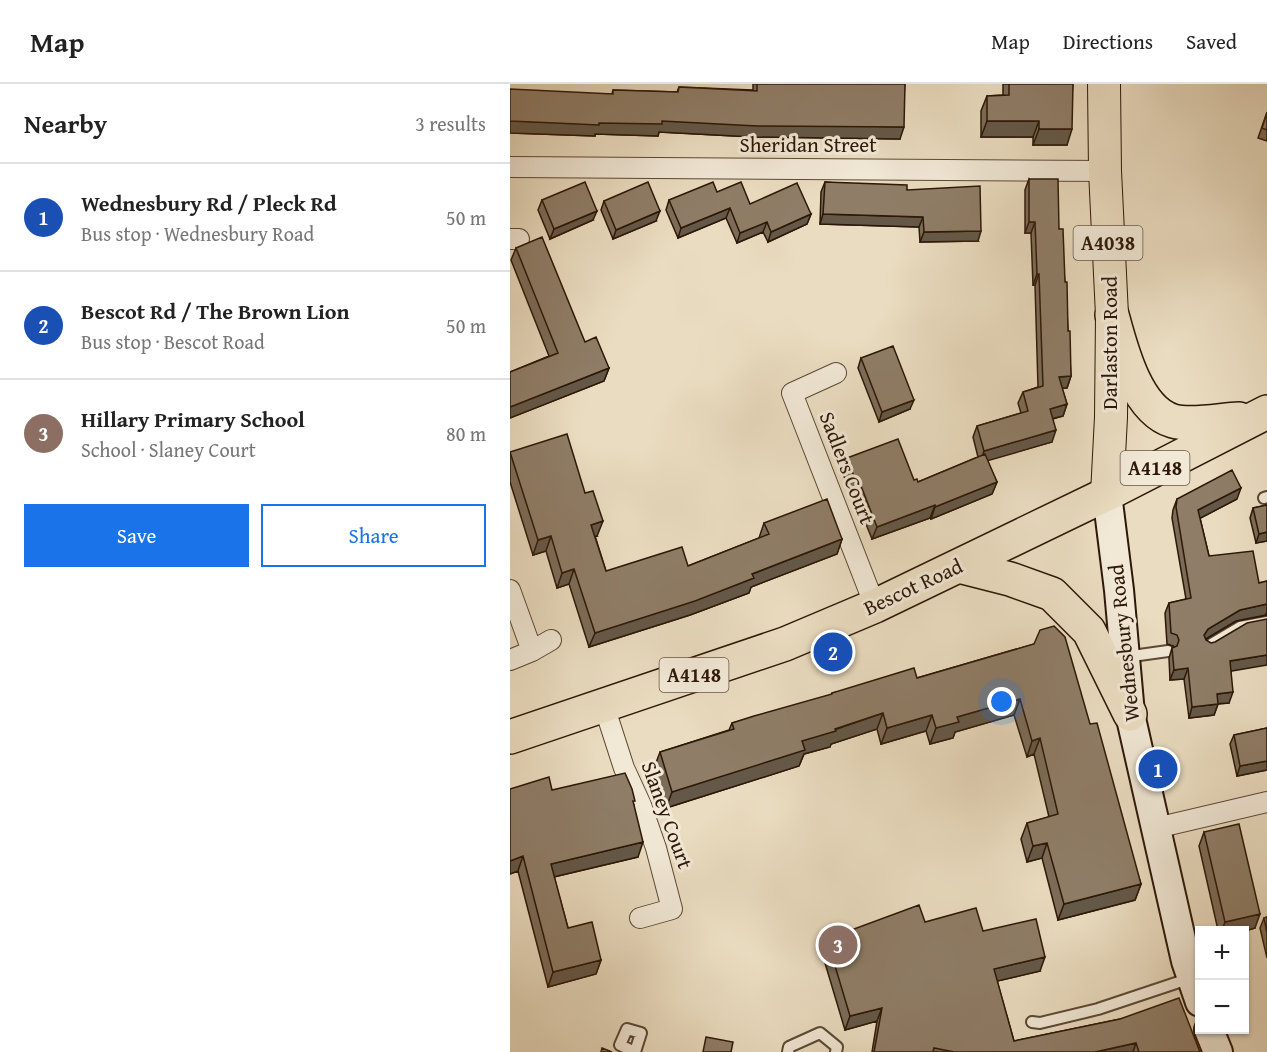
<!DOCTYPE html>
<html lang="en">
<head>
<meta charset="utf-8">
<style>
	:root { --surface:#fff; --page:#f6f6f6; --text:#222; --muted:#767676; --line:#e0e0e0; --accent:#1a73e8 }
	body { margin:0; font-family:"Gentium Book Plus",serif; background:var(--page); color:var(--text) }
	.controls { position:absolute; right:18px; bottom:18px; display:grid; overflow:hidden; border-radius:0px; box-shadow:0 2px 4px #0004 }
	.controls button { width:54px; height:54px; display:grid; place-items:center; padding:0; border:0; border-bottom:2px solid var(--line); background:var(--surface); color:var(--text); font:30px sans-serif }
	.you { position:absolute; left:492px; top:618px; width:21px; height:21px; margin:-15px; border:4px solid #fff; border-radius:50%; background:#1a73e8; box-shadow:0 0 0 9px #1a73e833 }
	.badge { display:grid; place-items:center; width:39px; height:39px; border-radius:50%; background:var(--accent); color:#fff; font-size:20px; font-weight:700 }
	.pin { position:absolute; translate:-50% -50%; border:3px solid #fff; box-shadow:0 2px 6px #0006 }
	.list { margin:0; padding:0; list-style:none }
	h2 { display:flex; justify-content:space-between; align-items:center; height:78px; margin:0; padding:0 24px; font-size:26px }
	h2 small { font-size:20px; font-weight:400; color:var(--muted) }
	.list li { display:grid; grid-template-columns:39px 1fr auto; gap:18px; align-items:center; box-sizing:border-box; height:108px; padding:0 24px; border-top:2px solid var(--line) }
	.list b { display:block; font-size:22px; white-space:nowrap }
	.list p { margin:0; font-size:20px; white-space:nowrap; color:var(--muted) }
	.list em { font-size:20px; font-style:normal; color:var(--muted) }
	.actions { display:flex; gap:12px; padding:18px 24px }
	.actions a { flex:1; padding:14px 0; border:2px solid var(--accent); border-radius:0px; text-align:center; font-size:21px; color:var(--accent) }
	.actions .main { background:var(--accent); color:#fff }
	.map { position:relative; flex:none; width:757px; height:968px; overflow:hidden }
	header { display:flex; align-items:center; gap:36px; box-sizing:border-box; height:84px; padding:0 30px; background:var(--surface); border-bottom:2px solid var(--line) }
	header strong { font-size:28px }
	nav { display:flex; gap:33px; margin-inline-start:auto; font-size:21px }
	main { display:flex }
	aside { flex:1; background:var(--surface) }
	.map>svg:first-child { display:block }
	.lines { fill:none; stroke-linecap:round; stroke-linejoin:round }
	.lane-casing { stroke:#5c4835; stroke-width:14 }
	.street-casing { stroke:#5c4835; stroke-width:22 }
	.secondary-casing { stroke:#2d1707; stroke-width:32 }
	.primary-casing { stroke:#2d1707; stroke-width:34 }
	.highway-casing { stroke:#2d1707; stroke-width:36 }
	.lane { stroke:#f1e8d6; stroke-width:10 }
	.street { stroke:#f1e8d6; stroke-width:20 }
	.secondary { stroke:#f1e8d6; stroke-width:28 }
	.primary { stroke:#eadcc0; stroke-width:32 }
	.highway { stroke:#eadcc0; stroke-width:33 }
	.wall { fill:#7b6c59; stroke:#2d1707; stroke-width:1.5 }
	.shaded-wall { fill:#645848; stroke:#2d1707; stroke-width:1.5 }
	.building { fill:#8f7d67; stroke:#2d1707; stroke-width:1.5 }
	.labels { text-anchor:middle; stroke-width:6; stroke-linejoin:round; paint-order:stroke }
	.shield { fill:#f1e8d6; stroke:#685645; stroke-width:1.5 }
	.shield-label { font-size:20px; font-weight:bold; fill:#2d1707 }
	.street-label { font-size:21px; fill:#2d1707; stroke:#f1e8d6 }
</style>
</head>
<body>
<header>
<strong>Map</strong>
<nav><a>Map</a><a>Directions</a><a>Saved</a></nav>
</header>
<main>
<aside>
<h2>Nearby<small>3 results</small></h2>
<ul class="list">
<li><span class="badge" style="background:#1a4fb4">1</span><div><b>Wednesbury Rd / Pleck Rd</b><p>Bus stop · Wednesbury Road</p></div><em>50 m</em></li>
<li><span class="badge" style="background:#1a4fb4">2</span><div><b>Bescot Rd / The Brown Lion</b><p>Bus stop · Bescot Road</p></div><em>50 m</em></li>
<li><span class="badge" style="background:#8d6e63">3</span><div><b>Hillary Primary School</b><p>School · Slaney Court</p></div><em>80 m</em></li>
</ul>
<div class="actions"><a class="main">Save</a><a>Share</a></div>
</aside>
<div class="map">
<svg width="757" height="968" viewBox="0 0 757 968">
	<rect width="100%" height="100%" fill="#eadcc0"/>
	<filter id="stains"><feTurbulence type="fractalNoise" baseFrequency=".00333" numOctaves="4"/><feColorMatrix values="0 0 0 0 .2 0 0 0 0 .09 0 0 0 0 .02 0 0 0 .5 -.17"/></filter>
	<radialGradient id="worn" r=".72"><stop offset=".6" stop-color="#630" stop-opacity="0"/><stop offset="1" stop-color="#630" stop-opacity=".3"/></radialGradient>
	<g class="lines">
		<defs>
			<path id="lane" d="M754,414L757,413
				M698,562L730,543L757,538
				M615,573L658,567
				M522,938L530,939L588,925L681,894
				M125,968L131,949L117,945L110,961L125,968
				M278,968L279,963L310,949L327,963L326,968"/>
			<path id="street" d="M0,83L595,87
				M0,155H9
				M326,289L282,309L365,522
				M0,506L22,567
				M0,576L22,567L41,556
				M94,622L114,684L131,721L146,764L162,825L130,834
				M646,744L757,718"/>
			<path id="secondary" d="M597,410L609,506L620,630L676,877L690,918
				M699,946L708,968"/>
			<path id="primary" d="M594,0L595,87L602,231L601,333L597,410"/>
			<path id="highway" d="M602,231C611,264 626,326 663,337C681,342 710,336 729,335
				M449,482L500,495L542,510L579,547L620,630
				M0,653L275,560L365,522L597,410L757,328"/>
		</defs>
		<use href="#lane" class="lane-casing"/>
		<use href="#street" class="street-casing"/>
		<use href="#secondary" class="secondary-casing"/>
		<use href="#primary" class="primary-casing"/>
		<use href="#highway" class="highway-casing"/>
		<use href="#lane" class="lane"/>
		<use href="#street" class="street"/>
		<use href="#secondary" class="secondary"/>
		<use href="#primary" class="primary"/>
		<use href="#highway" class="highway"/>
	</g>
	<path class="wall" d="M243,0H395L390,55L243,53L149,48L148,52L85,50V52L0,49L102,10L103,6L167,8L169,3L243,6Z
		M493,0H563L557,61H523V53H471V27L477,12L493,11Z
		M757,28V57L748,54Z
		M519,95L549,145L555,198L561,292L557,304H552L557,320L553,332L543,335L542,358L477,376L487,398L482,410L421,435L420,434L362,455L346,415L343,416L332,387L337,374L408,398L468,373L463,353L467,342L511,329L508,319L513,308L528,303L525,201H523L521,149H515V106Z
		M315,98L397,106L468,157L410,158L409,143L310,140L311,108Z
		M207,108L240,120L301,130L297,140L258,158L253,148L227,159L216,134L168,154L156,126L159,116Z
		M32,116L83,136L40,155L28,126Z
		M94,117L146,137L103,155L91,126Z
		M6,164L75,258L99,284L94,297L0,334V288L39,272L1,176Z
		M351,274L400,325L369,338L348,284Z
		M0,368L87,452H85L96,487L178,482L249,454L254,439L332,455L327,470L241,503L239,509L180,531L79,563L59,500L47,504L36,467L23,471L0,398Z
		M667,415H727L690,434L699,472L749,499L757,497V531L726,537L696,555L721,587L719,619L708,620L704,631L679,634L674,595L660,596L659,574L662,564L664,563L663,562L657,560L655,529L659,519L676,515L662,434L663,426Z
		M757,421V457L746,459L740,434L743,424Z
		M524,560L580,640L631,800L625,816L548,836L532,774L517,778L511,755L517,739L539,733L524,670L517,673L504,631L445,648L443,654L420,660L416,647L371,660L367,645L321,660L320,663L294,670L289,682L156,724L144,684L150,668L219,646L222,639L321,611L322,609L407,594Z
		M757,644V686L727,692L720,660L724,651Z
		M0,705L42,706L124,721L128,773L44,793L58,844L91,876L86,890L38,903L8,787L0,790Z
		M694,748L745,844L735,847L708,846L689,762Z
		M757,833V874L750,844L754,834Z
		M415,838L473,847L530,887L487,897L504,957L610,935L690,968H362L367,937L335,946L312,869L317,855Z"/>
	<path class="shaded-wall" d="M0,37L89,39L152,37L394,43L390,55L243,53L149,48L148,52L85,50V52L0,49Z
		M477,37H529L523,53H471Z
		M529,45H562L557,61H523Z
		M220,124L216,134L168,154L171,144Z
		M87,127L83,136L40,155L44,145Z
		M150,127L146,137L103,155L106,146Z
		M301,130L297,140L258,158L261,148Z
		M313,130L413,133L409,143L310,140Z
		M257,138L253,148L227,159L230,149Z
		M519,138H525L521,149H515Z
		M471,147L468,157L410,158L414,148Z
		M527,190H529L525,201H523Z
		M99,284L94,297L0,334V323Z
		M561,292L557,304H544L549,293Z
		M404,316L400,325L369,338L372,328Z
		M557,320L553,332L536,336L540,325Z
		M546,346L542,358L470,379L474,367Z
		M487,398L482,410L421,435L425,423Z
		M351,402L346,415L343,416L348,403Z
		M731,404L727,415L685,437L688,426Z
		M425,421L420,434L362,455L367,443Z
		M93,437L87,452L76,455L81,441Z
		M757,448V457L746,459L749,450Z
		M41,452L36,467L23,471L28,456Z
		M332,455L327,470L241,503L239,509L180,531L79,563L85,549L242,490Z
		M64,485L59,500L47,504L52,489Z
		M757,520V527L756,531L726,537L694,556V551L698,545L730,526Z
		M757,571V581L716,588L720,577Z
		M678,584L674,595L660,596L664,586Z
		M723,608L719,619L703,620L707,610Z
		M510,615L504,631L445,648L443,654L420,660L426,644L447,633Z
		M708,620L704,631L679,634L682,623Z
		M373,629L367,645L321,660L320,663L294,670L289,682L156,724L162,708L292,657Z
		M422,631L416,647L371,660L377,644Z
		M530,654L524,670L517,673L522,657Z
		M757,677V686L727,692L730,682Z
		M133,758L128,773L35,795L41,780Z
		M537,759L532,774L517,778L523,762Z
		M13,772L8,787L0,790V777Z
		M631,800L625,816L548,836L554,820Z
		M750,830L745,844L735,847L712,846L715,838Z
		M535,873L530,887L479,899L484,885Z
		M91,876L86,890L38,903L43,888Z
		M372,924L367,937L335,946L340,932Z
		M626,959L623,968H585Z"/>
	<path class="building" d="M247,0H395L394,43L247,42L152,37V40L89,39V41L0,37V5L103,10V6L168,8L169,3L247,7Z
		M499,0H563L562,45H529V37H477V12L499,11Z
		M757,29V46L752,44Z
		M519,95H548L549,145H553L555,198H557L558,247H560L561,292L549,293L557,320L540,325L546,346L474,367L467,342L518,327L513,308L533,302L529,190H527L525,138H519Z
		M75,98L87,127L44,145L32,116Z
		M138,98L150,127L106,146L94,117Z
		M203,98L207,108L231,98L240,120L287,99L301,130L261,148L257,138L230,149L220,124L171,144L159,116Z
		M315,98L397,101V106L470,102L471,147L414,148L413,133L313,130Z
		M32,153L75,258L86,253L99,284L0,323V288L48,269L6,164Z
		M383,262L404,316L372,328L351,274Z
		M57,350L75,409L83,407L93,437L81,441L96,487L172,463L178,482L259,450L254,439L317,415L332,455L242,490L244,494L185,517L85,549L64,485L52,489L41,452L28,456L0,368Z
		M388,355L404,396L407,395L408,398L475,370L487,398L425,423V421L367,443L351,402L348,403L337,374Z
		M722,386L731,404L688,426L699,472L743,467L749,499L757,497V520L730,526L698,545L694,551L696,556L701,559L705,558L737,539L757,535V571L720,577L723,608L707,610L708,620L682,623L678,584L664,586L662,564L667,562L669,556L667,551L661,549L659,519L681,514L666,423L667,415Z
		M757,421V448L749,450L743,424Z
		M544,542L555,553L580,640L587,639L631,800L554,820L537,759L523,762L517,739L548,730L530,654L522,657L510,615L447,633L449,638L426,644L422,631L377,644L373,629L325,645L326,647L292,657L295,666L162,708L150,668L224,645L222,639L244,632L322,610V609L404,584L407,594L524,560L530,546Z
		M757,644V677L730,682L724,651Z
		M115,689L122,705L125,717H123L133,758L41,780L58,844L82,838L91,876L43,888L13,772L0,777V705L39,693L42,706Z
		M729,740L750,830L715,838L694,748Z
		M409,821L415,838L466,824L473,847L526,835L535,873L484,885L504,957L610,935L669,914L690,968H629L626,959L585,968H444L424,964L423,968H364L372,924L340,932L317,855Z
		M757,833V849L754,834Z
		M196,953L223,958L221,968H193Z
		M92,964L102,968H91Z"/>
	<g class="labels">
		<g class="shield">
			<rect x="563.5" y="142" width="69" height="34" rx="4.5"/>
			<rect x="610.5" y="367" width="69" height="34" rx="4.5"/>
			<rect x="149.5" y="574" width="69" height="34" rx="4.5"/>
		</g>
		<g class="shield-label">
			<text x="598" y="166">A4038</text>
			<text x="645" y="391">A4148</text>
			<text x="184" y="598">A4148</text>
		</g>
		<g class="street-label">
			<text x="298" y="68">Sheridan Street</text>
			<text transform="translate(600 259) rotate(-90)" y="7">Darlaston Road</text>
			<text transform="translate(337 384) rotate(69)" y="7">Sadlers Court</text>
			<text transform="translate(403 503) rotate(-25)" y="7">Bescot Road</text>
			<text transform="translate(614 559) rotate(-96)" y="7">Wednesbury Road</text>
			<text transform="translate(157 731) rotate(70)" y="7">Slaney Court</text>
		</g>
	</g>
	<rect width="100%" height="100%" filter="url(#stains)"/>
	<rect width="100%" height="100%" fill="url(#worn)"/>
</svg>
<div class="controls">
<button>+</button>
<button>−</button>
</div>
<div class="you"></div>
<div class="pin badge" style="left:648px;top:685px;background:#1a4fb4">1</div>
<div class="pin badge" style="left:323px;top:568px;background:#1a4fb4">2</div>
<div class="pin badge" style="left:328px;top:861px;background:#8d6e63">3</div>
</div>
</main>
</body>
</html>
